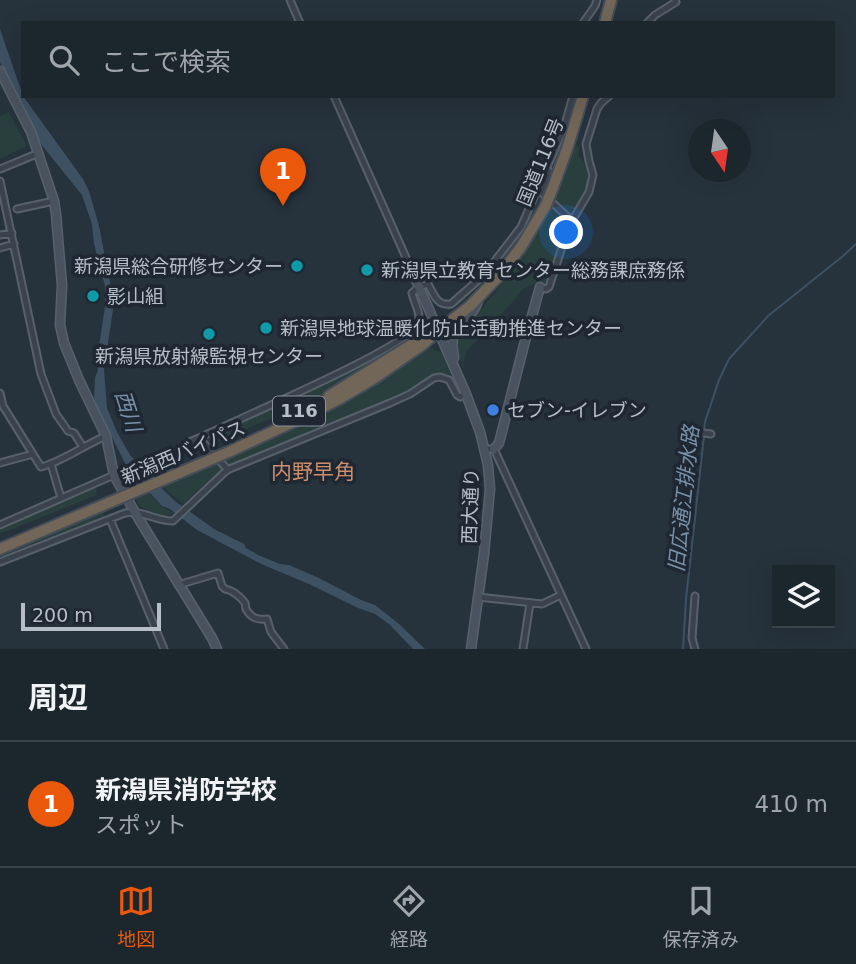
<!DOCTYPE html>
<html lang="ja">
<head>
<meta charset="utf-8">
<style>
	:root { --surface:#1c262d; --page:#252e35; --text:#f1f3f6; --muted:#a0a5aa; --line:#3a4349; --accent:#ea580c }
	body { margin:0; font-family:"DejaVu Sans","Noto Sans JP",sans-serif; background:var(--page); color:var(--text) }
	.controls { position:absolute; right:21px; bottom:21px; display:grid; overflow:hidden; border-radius:0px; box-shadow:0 7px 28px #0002 }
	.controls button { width:63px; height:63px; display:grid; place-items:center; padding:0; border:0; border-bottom:2px solid var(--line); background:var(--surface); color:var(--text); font:35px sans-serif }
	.compass { position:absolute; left:688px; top:119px; width:63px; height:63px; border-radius:50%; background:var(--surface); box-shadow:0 7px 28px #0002; rotate:167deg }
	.scale { position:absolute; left:21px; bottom:18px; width:140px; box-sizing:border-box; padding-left:7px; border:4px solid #b6bec8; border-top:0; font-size:19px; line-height:24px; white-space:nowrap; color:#b6bec8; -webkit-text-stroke:5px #1f2832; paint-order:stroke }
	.you { position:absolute; left:567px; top:233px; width:24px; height:24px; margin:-18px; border:5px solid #fff; border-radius:50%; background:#1a73e8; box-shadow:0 0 0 10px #1a73e833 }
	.badge { display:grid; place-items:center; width:46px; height:46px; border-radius:50%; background:var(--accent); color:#fff; font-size:23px; font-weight:700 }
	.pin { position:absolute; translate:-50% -58px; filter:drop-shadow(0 2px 4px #0008) }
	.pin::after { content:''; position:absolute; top:37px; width:24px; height:21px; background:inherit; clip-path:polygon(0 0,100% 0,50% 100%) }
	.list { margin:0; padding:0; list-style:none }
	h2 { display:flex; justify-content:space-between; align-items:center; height:91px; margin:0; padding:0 28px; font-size:30px }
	h2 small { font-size:23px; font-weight:400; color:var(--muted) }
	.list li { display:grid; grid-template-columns:46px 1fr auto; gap:21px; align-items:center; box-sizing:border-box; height:126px; padding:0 28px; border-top:2px solid var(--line) }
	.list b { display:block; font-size:26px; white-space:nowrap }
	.list p { margin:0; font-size:23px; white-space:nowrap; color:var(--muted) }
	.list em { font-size:23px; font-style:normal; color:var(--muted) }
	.icon { flex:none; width:38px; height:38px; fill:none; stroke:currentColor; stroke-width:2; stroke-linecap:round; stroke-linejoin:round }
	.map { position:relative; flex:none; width:856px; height:649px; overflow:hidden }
	.search { position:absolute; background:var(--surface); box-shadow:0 7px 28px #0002; left:21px; right:21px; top:21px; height:77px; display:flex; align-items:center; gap:18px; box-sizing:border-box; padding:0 24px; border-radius:0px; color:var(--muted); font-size:26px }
	.sheet { height:217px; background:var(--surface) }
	nav { display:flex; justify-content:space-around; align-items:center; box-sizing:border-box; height:98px; border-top:2px solid var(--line); background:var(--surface); font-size:19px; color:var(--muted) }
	nav a { display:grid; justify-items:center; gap:4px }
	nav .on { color:var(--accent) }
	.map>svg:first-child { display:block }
	.green { fill:#293f3e }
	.water { fill:#3d5163 }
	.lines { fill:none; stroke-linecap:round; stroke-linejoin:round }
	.stream { stroke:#3d5163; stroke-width:2 }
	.street-casing { stroke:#58616b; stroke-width:9 }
	.secondary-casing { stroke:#58616b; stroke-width:11 }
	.highway-casing { stroke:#454e58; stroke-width:14 }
	.street { stroke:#3a434d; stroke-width:5 }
	.secondary { stroke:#49535f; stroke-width:8 }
	.highway { stroke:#726658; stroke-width:10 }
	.highway-bridge-casing { stroke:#454e58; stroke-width:14; stroke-linecap:butt }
	.highway-bridge { stroke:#726658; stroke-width:10 }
	.culture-dot { fill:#0f9aa8; stroke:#1f2832; stroke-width:2.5 }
	.shop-dot { fill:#3f7fe0; stroke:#1f2832; stroke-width:2.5 }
	.labels { text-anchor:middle; stroke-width:7; stroke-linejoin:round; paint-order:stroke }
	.shield { fill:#1f2832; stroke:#89919b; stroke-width:2 }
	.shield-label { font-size:18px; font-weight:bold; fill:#b6bec8 }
	.street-label { font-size:19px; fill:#b6bec8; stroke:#1f2832 }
	.poi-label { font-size:19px; fill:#b6bec8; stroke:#1f2832; text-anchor:start }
	.water-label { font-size:21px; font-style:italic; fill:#7991a8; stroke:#1f2832 }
	.neighbourhood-label { font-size:21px; fill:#cc8e6d; stroke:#1f2832 }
</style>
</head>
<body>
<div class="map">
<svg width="856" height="649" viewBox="0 0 856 649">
	<rect width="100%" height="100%" fill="#26323c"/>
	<path class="green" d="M9,112L27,146L0,159V116Z
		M572,144L580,147L578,157L581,158L591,175L581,201L572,216L552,198Z
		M538,192L542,195C527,232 503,263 474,290C466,298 459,307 448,310L437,307L434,300C437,304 442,307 448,307C465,306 513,243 523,227C529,216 534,204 538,192Z
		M549,202L569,222L562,237L548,285L545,286L534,284L523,289L500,317L467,351L463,363L465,371L459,357L458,339L456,336L462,326L480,310L500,287L533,236Z
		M415,293C418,302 424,313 421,323C417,335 404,341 394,348C364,370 332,391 298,407C269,420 238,431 210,446L204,438L291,396L294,400L295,394L326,380L330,382L331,378L407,337L415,331L420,324Z
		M427,347L442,353L455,384L449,377L438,375L430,378L394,399L350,418L345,416L344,421L314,432L309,430L307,435L237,463L227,465L223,460Z
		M219,462L223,468L183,504L159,484Z
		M96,484L97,495L0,534V526Z
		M146,489L162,507L174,513C160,521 152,511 139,506L134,494Z
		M103,508L104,517L102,519L9,557L2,556L0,553Z"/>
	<path class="water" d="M0,29L23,96L83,179L89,191L99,226L114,303L104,370L107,408L117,432L130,455L147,474L175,501L214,529L244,544L246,548L258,555L280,564L289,565L319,578L361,600L375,605L399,624L425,649H413L390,625L375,614L358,608L309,584L261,564L197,530L170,509L162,506L128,469L100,414L94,398L95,378L98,370V352L105,307V286L94,244L92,224L82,195L40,143L31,128L14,94L0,62Z"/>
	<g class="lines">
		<path class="stream" d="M704,430L705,422L719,380L729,359L768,316L843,256L856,244
			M683,649L686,599L704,436"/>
		<defs>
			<path id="street" d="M290,0L300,23
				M583,23L595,6L597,0
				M647,23L655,15L676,2L675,0
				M334,96L416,280
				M0,169L39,153
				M549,171L541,192L572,221
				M0,181L41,374L56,414L68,431L74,433L83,447
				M17,209L54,201
				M0,235L12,233
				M0,248L14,244
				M540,287L546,289L549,287L569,226L589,192L593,175L589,161L586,144L597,109L601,103L609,96
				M0,393L3,406L41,467C64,461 84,445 106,436
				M695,432L711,434
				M187,443L199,438
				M485,449H494L586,649
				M0,463L33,454
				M51,464L61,498
				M228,470L199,438C233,421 407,348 418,324C422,314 414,303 412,293L419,287L428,284C434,295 437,306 451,304L484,275L521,227L564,128L573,96
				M110,519L164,649
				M0,525L114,475
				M0,562L125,513C142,510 156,521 173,521L227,470L390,403L410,394L434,378L440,377L449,380L457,395L460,397L466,394
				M178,585L218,573L222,586L225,589C232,590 241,597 245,603C246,605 245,607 246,609C251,618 257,620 267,619L271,632L284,649
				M478,597L542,604L561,595
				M523,649L530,603
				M695,649L692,638L695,596"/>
			<path id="secondary" d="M0,71L31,132L54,201L56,214L62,285L60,325L64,343L79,380L106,436L114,475L134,511L212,638L217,649
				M416,280L466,394L480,432L488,465L490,489L484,554L471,649
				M454,358C453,350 451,342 454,335C458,319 475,318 479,297
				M494,449L499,443L525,341L540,287"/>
			<path id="highway" d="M605,23L611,0
				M552,190L567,149L583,96
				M329,396L419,340
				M231,451L304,417L341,398L375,378L422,345L439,330L470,306L498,277L521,247L545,207
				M0,549L94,509"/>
		</defs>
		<use href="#street" class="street-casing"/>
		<use href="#secondary" class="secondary-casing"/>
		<use href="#highway" class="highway-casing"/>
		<use href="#street" class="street"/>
		<use href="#secondary" class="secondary"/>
		<use href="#highway" class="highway"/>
		<defs>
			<path id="highway-bridge" d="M545,207L552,190
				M94,509L231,451"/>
		</defs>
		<use href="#highway-bridge" class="highway-bridge-casing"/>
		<use href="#highway-bridge" class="highway-bridge"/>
	</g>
	<g class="culture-dot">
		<circle cx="297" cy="266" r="7"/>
		<circle cx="367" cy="270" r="7"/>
		<circle cx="93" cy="296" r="7"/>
		<circle cx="266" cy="328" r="7"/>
		<circle cx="209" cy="334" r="7"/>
	</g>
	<circle class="shop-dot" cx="493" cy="410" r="7"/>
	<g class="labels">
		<rect class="shield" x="273" y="396.5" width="52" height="29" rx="5"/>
		<g class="shield-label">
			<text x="299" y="417">116</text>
		</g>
		<g class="street-label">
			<text transform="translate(540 162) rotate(-68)" y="7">国道116号</text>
			<text transform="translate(183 452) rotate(-23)" y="7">新潟西バイパス</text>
			<text transform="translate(470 506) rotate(-88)" y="7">西大通り</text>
		</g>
		<g class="poi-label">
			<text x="283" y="273" text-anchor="end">新潟県総合研修センター</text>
			<text x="381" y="277">新潟県立教育センター総務課庶務係</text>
			<text x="107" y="303">影山組</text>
			<text x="280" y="335">新潟県地球温暖化防止活動推進センター</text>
			<text x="209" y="363" text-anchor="middle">新潟県放射線監視センター</text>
			<text x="507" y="417">セブン-イレブン</text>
		</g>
		<g class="water-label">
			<text transform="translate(128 411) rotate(72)" y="7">西川</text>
			<text transform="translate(684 499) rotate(-84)" y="7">旧広通江排水路</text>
		</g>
		<g class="neighbourhood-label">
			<text x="313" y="479">内野早角</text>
		</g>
	</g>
</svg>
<div class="controls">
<button><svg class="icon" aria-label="layers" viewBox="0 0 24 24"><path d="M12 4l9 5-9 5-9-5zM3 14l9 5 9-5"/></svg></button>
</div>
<svg class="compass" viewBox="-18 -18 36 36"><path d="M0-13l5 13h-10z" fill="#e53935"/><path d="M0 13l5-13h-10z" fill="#a0a5aa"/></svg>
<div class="scale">200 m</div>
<div class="you"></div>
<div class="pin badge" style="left:283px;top:206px">1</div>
<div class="search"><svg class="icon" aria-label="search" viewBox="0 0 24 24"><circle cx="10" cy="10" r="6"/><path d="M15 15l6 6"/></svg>ここで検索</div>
</div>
<section class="sheet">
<h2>周辺<small></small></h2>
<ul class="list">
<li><span class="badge">1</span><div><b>新潟県消防学校</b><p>スポット</p></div><em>410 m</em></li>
</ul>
</section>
<nav>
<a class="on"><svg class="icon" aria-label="map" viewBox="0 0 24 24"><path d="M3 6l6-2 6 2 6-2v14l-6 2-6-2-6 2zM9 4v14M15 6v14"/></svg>地図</a>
<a><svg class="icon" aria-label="directions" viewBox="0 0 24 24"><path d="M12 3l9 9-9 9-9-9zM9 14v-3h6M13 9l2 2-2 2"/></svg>経路</a>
<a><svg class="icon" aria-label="saved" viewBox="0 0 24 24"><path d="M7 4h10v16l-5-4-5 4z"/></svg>保存済み</a>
</nav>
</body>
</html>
